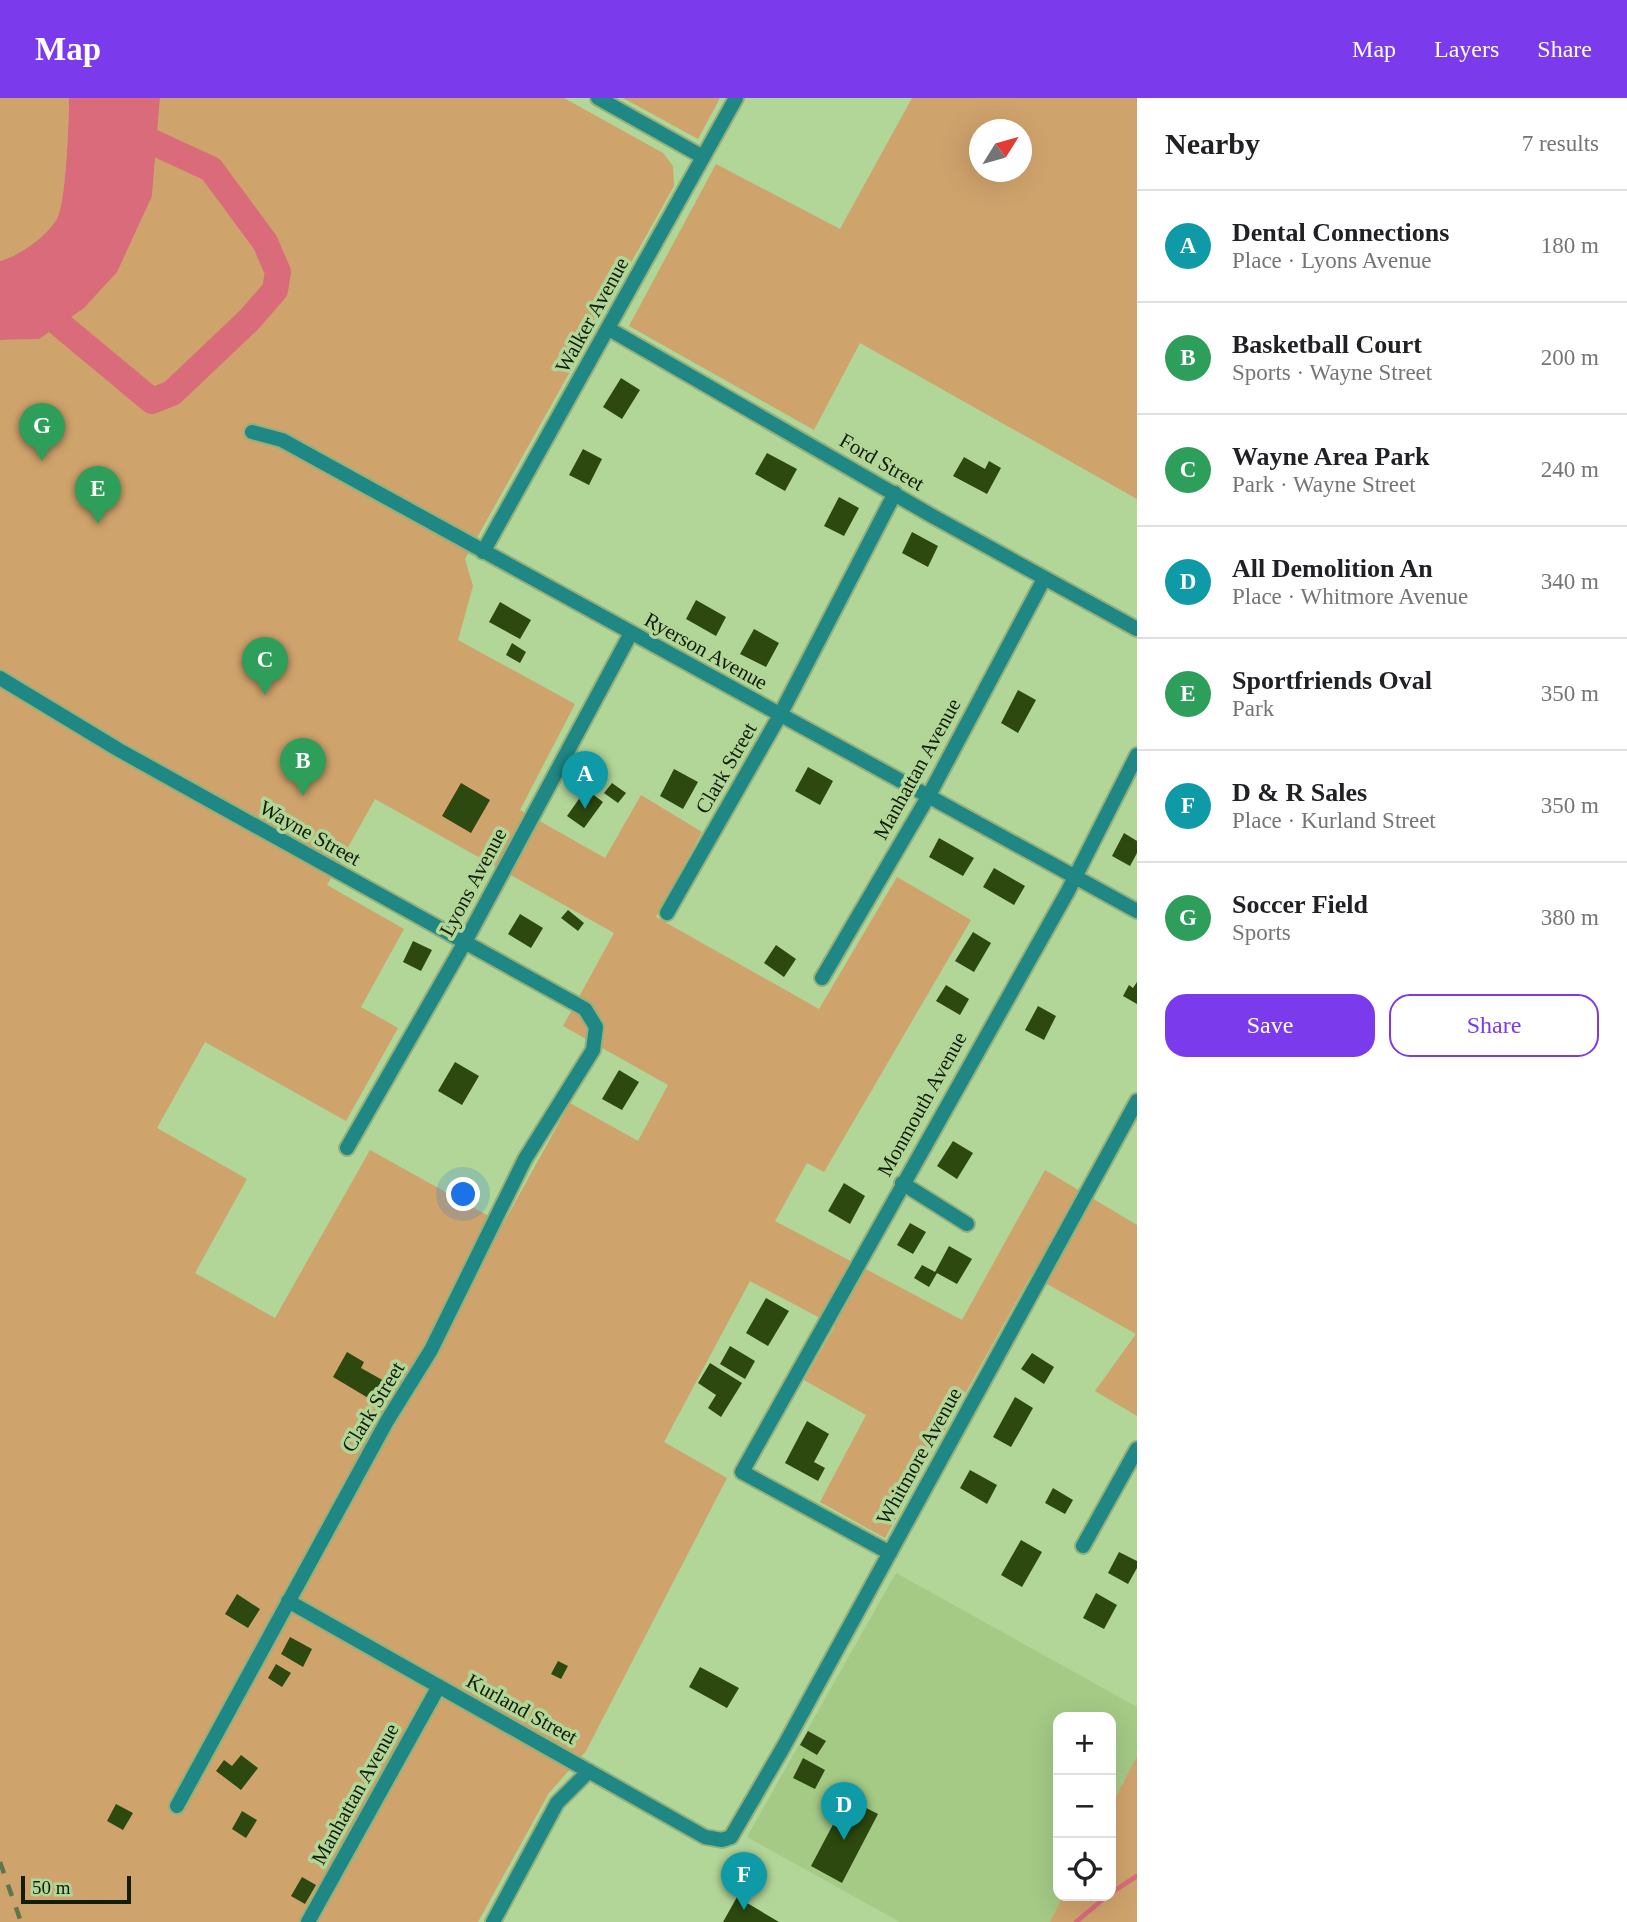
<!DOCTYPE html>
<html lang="en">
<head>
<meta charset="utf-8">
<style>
	:root { --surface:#fff; --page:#f2f2f2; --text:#202124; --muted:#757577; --line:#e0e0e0; --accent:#7c3aed }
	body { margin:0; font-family:"Times New Roman",serif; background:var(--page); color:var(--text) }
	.controls { position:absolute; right:21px; bottom:21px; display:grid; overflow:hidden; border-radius:14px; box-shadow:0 7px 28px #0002 }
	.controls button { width:63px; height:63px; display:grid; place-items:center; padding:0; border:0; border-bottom:2px solid var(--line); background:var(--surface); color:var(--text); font:35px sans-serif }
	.compass { position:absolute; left:969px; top:21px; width:63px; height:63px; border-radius:50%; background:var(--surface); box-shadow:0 7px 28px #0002; rotate:53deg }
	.scale { position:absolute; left:21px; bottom:18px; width:110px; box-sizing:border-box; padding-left:7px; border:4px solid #111d06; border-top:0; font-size:19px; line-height:24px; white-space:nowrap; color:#111d06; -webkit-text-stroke:5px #b2d598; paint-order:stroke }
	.you { position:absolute; left:464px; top:1097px; width:24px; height:24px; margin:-18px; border:5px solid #fff; border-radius:50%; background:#1a73e8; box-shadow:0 0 0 10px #1a73e833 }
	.badge { display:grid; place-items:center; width:46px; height:46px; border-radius:50%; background:var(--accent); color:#fff; font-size:23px; font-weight:700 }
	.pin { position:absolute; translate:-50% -58px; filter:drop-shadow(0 2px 4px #0008) }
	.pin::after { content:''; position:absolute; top:37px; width:24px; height:21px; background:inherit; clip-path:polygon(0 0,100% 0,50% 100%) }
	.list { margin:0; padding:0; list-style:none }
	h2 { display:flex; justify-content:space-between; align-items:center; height:91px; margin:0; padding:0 28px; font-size:30px }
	h2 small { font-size:23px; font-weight:400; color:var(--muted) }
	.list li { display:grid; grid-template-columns:46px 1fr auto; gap:21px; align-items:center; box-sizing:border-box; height:112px; padding:0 28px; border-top:2px solid var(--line) }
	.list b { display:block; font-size:26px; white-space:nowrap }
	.list p { margin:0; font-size:23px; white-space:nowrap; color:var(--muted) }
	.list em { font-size:23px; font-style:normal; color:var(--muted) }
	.actions { display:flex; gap:14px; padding:21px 28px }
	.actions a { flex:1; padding:16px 0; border:2px solid var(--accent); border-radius:21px; text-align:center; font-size:24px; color:var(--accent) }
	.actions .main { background:var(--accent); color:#fff }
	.icon { flex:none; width:38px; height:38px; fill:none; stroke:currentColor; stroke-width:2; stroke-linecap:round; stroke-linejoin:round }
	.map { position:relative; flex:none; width:1137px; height:1824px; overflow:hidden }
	header { display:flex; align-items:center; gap:42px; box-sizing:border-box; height:98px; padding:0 35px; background:var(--accent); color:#fff }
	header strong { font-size:33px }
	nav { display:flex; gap:38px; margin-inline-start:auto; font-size:24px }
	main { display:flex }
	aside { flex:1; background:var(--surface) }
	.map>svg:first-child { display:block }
	.built { fill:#a4ca86 }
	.green { fill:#cfa36c; fill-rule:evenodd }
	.water { fill:#d96b7b }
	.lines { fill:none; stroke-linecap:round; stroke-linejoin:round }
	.stream { stroke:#d96b7b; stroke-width:4.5 }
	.river { stroke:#d96b7b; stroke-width:26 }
	.building { fill:#2d490f }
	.minor-casing { stroke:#92b07b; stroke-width:18 }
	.minor { stroke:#1f8784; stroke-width:14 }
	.rail { stroke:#5f764d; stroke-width:4.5; stroke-dasharray:12 12; stroke-linecap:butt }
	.labels { text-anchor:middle; stroke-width:7; stroke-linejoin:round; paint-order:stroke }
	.street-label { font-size:21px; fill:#111d06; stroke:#b2d598 }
</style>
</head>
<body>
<header>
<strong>Map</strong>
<nav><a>Map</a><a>Layers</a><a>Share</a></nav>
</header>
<main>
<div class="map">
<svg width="1137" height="1824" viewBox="0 0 1137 1824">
	<rect width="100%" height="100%" fill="#b2d598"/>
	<path class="built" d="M896,1475L1137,1609V1658L1111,1708V1619H1058V1798H1063L1050,1824H900L747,1739Z"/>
	<path class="green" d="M0,0H69C69,21 66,106 57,121C45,140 20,157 0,163Z
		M160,0H564L663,55L673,68L674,88L465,461L473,488L458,542L575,606L520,712L605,760L641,697L702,734L656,819L819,911L897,779L971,822L824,1074L807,1065L775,1123L962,1222L1045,1072L1137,1127V1318L1095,1293L1136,1236L1031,1177L885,1440L820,1404L866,1317L804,1282L835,1228L750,1183L664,1344L727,1380L586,1653L549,1695L478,1824H0V242L39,241L152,98ZM375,701L614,835L563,928L668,987L638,1043L570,1005L503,1126L370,1052L275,1220L195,1175L247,1081L157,1030L205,944L346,1023L398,930L361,909L404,831L327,787Z
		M623,0H720L698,41Z
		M912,0H1137V401L860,245L814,332L629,228L716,66L840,131ZM979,32H1021V74H979Z
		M1137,1658V1824H1050L1063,1798H1111V1708Z"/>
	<path class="water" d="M69,0H160L152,98L117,174L84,210L39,241L0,242V163C20,157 45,140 57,121C66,106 69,21 69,0Z"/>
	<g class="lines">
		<path class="stream" d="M1111,1795L1137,1778
			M1076,1824L1107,1798"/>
		<path class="river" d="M33,204L152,303L172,295L249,222L275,192L278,174L265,144L211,71L124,31"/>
	</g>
	<path class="building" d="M621,280L640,292L622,321L603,309Z
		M583,351L602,361L589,387L569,377Z
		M767,355L797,371L785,393L755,376Z
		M964,359L985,371L989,363L1001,370L987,396L953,378Z
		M839,399L859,410L844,438L824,428Z
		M912,434L938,448L928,469L902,455Z
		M696,502L726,519L716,538L686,521Z
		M500,504L531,522L520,541L489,524Z
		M754,531L779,545L766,569L740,556Z
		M512,545L526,554L520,565L506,557Z
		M1018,592L1036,602L1018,635L1001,625Z
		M808,669L833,683L820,707L795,693Z
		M674,671L698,684L683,711L660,698Z
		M461,685L490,702L471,735L442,718Z
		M612,685L626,695L618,705L604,695Z
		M586,691L603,704L584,730L567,718Z
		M1124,735L1137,743V755L1130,768L1112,758Z
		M939,740L974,760L963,778L929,759Z
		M994,770L1025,788L1014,807L983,789Z
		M568,812L584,825L578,833L561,820Z
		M520,816L543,830L531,850L508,836Z
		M973,834L991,845L974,874L955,863Z
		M413,843L432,852L421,873L403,864Z
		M776,847L796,861L784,879L764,865Z
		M1137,884V906L1123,898L1129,887L1133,890Z
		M946,887L969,901L960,917L936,903Z
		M1038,908L1056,918L1044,942L1025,932Z
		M455,964L479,978L462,1007L438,993Z
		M619,972L639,984L622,1012L602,1001Z
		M953,1043L973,1055L957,1081L937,1068Z
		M844,1085L865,1098L850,1126L828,1113Z
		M910,1125L926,1134L913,1156L897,1147Z
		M949,1148L972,1161L957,1186L935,1174Z
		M922,1167L937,1175L929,1189L914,1180Z
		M766,1200L789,1213L768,1248L746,1235Z
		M730,1248L755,1263L745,1281L720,1266Z
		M347,1254L364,1264L361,1270L386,1284L375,1304L333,1279Z
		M1032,1255L1054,1269L1044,1286L1021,1271Z
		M710,1265L742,1285L721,1319L708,1310L716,1297L698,1285Z
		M1015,1299L1033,1310L1011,1349L993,1339Z
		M807,1323L829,1336L814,1364L825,1370L818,1383L785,1365Z
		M970,1372L997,1387L987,1406L960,1390Z
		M1053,1390L1073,1402L1065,1416L1045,1405Z
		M1021,1442L1042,1454L1022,1489L1001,1477Z
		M1119,1454L1137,1463V1470L1128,1486L1108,1475Z
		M1096,1495L1117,1507L1104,1531L1083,1520Z
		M237,1496L260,1511L248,1530L225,1516Z
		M290,1539L312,1551L303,1569L281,1556Z
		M558,1563L568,1568L561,1581L551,1576Z
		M276,1566L291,1575L282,1589L268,1580Z
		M700,1569L739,1590L727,1610L689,1589Z
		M808,1633L826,1643L817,1657L800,1647Z
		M241,1657L258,1670L241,1692L216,1673L224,1662L232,1668Z
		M803,1660L825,1672L815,1691L793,1680Z
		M847,1700L878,1716L842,1785L811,1768Z
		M116,1706L133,1715L123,1732L107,1723Z
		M242,1713L257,1722L246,1740L232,1731Z
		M302,1779L316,1787L305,1806L291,1798Z
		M737,1799L779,1824H723Z"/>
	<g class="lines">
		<defs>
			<path id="minor" d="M598,0L703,59
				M609,231L934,419L1137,531
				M252,334L282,342L1137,813
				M483,454L736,0
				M0,580L119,652L585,911L596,929L593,952L525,1061L431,1252L387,1323L177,1708
				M667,815L780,617L895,395
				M822,880L928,699L1044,481
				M347,1050L465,844L631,535
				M902,1085L967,1126
				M1083,1448L1137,1351
				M890,1455L742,1374L1068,793L1137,657
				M288,1503L705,1739L722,1742L731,1739L784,1648L1137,1003
				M308,1824L439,1588
				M493,1824L557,1705L589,1673"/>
		</defs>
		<use href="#minor" class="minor-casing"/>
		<use href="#minor" class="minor"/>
		<path class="rail" d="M0,1764L21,1824"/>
	</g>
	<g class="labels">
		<g class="street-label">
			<text transform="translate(592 217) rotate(-61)" y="7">Walker Avenue</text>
			<text transform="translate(882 364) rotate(30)" y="7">Ford Street</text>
			<text transform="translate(706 553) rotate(29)" y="7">Ryerson Avenue</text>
			<text transform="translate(726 670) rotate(-60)" y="7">Clark Street</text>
			<text transform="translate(917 671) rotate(-61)" y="7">Manhattan Avenue</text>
			<text transform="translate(310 735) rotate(29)" y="7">Wayne Street</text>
			<text transform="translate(473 784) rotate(-62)" y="7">Lyons Avenue</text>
			<text transform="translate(922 1006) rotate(-61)" y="7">Monmouth Avenue</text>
			<text transform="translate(373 1309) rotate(-59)" y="7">Clark Street</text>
			<text transform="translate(919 1358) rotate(-61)" y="7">Whitmore Avenue</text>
			<text transform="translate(522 1611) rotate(29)" y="7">Kurland Street</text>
			<text transform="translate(355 1696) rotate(-61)" y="7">Manhattan Avenue</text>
		</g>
	</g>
</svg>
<div class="controls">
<button>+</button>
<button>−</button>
<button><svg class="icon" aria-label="locate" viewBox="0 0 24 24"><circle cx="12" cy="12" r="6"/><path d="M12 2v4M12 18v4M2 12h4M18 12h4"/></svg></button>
</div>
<svg class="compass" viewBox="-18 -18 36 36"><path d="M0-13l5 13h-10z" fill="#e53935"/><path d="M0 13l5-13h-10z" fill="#757577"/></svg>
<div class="scale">50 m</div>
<div class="you"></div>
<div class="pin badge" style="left:585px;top:711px;background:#0f9aa8">A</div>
<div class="pin badge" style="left:303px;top:698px;background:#2e9e5b">B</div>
<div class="pin badge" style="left:265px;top:597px;background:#2e9e5b">C</div>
<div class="pin badge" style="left:844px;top:1742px;background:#0f9aa8">D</div>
<div class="pin badge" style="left:98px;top:426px;background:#2e9e5b">E</div>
<div class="pin badge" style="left:744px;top:1812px;background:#0f9aa8">F</div>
<div class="pin badge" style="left:42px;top:363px;background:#2e9e5b">G</div>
</div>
<aside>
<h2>Nearby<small>7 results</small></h2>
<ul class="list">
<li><span class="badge" style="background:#0f9aa8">A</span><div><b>Dental Connections</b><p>Place · Lyons Avenue</p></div><em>180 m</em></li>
<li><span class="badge" style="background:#2e9e5b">B</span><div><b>Basketball Court</b><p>Sports · Wayne Street</p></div><em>200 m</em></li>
<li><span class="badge" style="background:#2e9e5b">C</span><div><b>Wayne Area Park</b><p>Park · Wayne Street</p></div><em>240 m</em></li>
<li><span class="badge" style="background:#0f9aa8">D</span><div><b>All Demolition An</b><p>Place · Whitmore Avenue</p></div><em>340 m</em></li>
<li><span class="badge" style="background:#2e9e5b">E</span><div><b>Sportfriends Oval</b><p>Park</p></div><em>350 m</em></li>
<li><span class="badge" style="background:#0f9aa8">F</span><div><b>D &amp; R Sales</b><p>Place · Kurland Street</p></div><em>350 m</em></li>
<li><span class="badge" style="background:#2e9e5b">G</span><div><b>Soccer Field</b><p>Sports</p></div><em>380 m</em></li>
</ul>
<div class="actions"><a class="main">Save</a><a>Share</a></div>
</aside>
</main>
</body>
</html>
